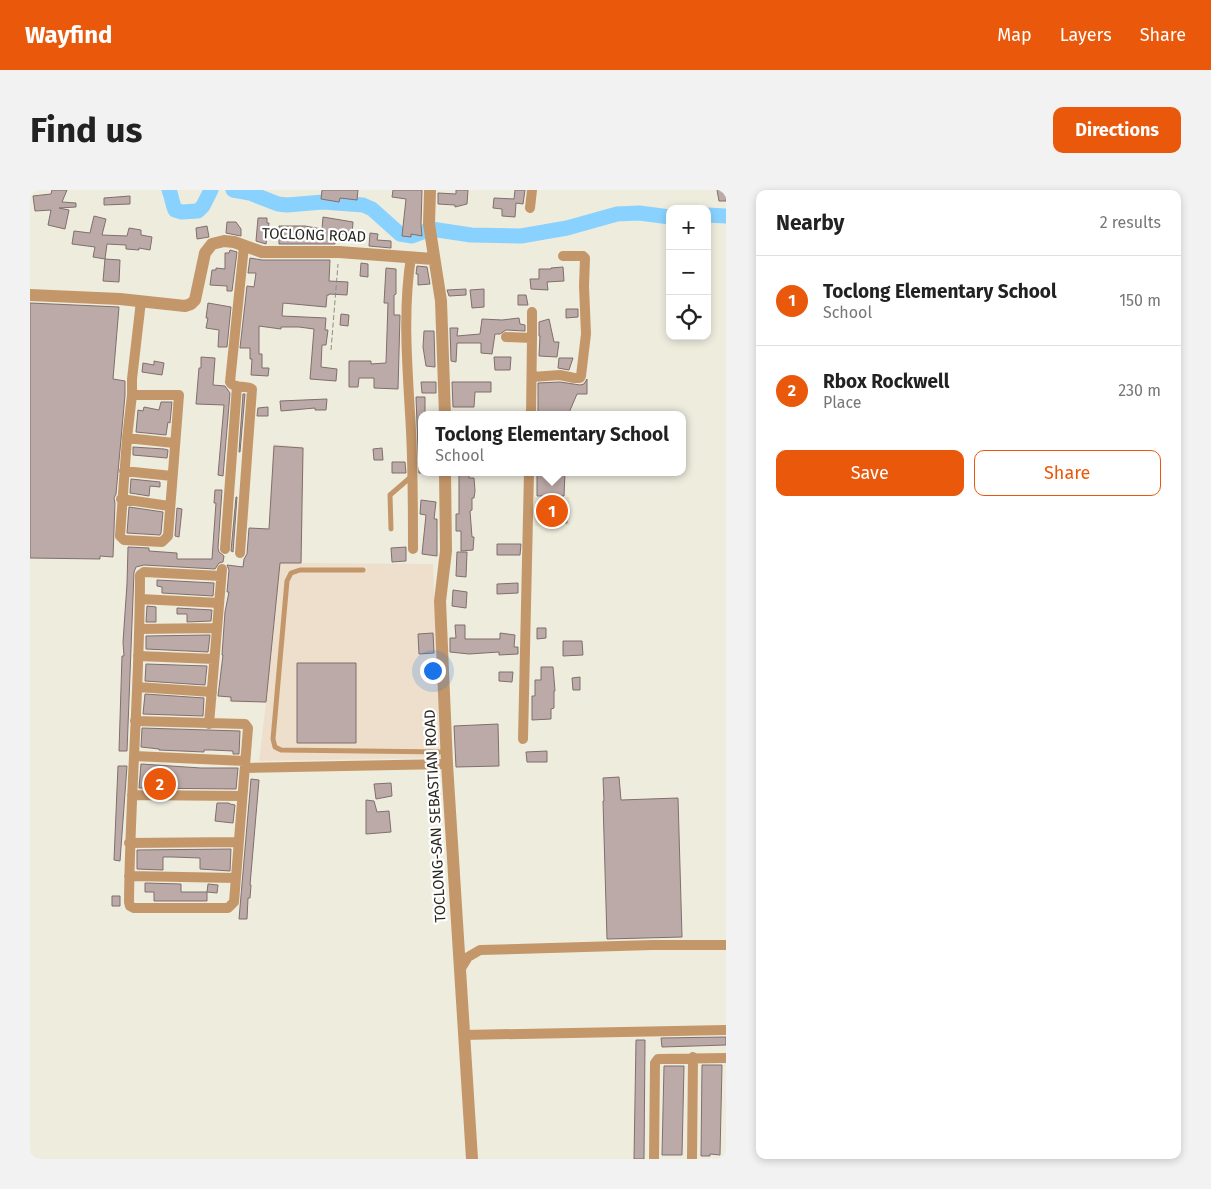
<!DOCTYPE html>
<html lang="en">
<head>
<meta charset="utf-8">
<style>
	:root { --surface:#fff; --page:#f2f2f2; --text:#222; --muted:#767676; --line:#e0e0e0; --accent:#ea580c }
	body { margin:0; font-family:"Fira Sans",sans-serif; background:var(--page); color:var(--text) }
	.controls { position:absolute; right:15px; top:15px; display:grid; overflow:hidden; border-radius:10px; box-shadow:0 2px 8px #0003 }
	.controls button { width:45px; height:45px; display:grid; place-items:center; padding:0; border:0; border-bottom:1px solid var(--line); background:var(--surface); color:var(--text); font:25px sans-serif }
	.you { position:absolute; left:402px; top:480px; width:18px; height:18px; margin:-12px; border:4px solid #fff; border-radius:50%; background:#1a73e8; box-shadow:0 0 0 8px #1a73e833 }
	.badge { display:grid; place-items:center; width:32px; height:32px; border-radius:50%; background:var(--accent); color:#fff; font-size:16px; font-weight:700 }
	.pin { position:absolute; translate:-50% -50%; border:2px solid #fff; box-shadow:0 1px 5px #0006 }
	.popup { position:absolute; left:388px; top:221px; width:268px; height:65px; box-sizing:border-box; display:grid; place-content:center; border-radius:10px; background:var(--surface); filter:drop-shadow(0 1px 4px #0005); font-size:16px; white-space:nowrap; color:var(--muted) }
	.popup b { font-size:19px; color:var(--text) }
	.popup::after { content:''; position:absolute; left:50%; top:100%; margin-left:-10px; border:10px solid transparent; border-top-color:var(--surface) }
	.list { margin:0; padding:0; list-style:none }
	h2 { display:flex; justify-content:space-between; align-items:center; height:65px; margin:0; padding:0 20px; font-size:21px }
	h2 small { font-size:16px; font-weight:400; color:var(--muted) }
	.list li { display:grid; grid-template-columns:32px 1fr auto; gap:15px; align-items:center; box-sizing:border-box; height:90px; padding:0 20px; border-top:1px solid var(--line) }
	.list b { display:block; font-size:19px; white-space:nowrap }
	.list p { margin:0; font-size:16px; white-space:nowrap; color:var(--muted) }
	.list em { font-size:16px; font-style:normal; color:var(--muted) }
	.actions { display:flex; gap:10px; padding:15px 20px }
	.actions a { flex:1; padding:11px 0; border:1px solid var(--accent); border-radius:10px; text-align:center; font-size:18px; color:var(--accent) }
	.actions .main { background:var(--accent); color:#fff }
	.icon { flex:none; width:28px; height:28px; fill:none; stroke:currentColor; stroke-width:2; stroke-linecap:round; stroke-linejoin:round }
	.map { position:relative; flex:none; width:696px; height:969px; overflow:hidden; border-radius:10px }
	header { display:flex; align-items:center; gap:30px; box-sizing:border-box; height:70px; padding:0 25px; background:var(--accent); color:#fff }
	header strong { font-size:24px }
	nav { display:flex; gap:28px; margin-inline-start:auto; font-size:18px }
	.intro { display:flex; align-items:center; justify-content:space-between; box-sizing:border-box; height:120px; padding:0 30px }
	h1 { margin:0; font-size:35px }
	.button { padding:12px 22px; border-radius:10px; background:var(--accent); color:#fff; font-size:18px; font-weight:700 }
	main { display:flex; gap:30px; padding:0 30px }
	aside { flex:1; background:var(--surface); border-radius:10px; box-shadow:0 2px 8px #0003 }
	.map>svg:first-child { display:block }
	.industrial { fill:#eedfcc }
	.built { fill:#e6e3cc }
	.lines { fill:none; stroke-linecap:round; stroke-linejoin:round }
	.river { stroke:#89d2ff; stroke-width:15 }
	.building { fill:#bcaaa8; stroke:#7f6f6d }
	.path { stroke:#8f8e83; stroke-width:1; stroke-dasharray:5 2.5; stroke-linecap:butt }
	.service { stroke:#c4976a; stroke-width:5 }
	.minor { stroke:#c4976a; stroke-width:10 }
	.tertiary { stroke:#c4976a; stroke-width:12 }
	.labels { text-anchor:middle; stroke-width:4.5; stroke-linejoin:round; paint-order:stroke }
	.street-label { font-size:15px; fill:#282721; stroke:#fff }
</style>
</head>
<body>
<header>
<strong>Wayfind</strong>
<nav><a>Map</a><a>Layers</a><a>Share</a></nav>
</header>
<div class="intro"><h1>Find us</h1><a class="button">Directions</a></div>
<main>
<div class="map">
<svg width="696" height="969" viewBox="0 0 696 969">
	<rect width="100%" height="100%" fill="#eeecdd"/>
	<path class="industrial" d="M243,254L274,257L272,373L403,374L410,568L229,571L236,513L199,512L213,372H237Z"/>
	<path class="built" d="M504,307H539L540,335L505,336Z"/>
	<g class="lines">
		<path class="river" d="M139,0C142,7 142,13 145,20L152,22L168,21L173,16L181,0
			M203,0L220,3L248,14L257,15L293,12L333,15L342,19L370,44L382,46L401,39L441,45L491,46L537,38L587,24L609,23L640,27
			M677,25L696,26"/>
	</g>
	<path class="building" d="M22,0H37L32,12L46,13V17L29,18L39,20L35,39L18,35L21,20L5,21L3,6L21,4Z
		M292,0H328L327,10L310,8L309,12L291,9Z
		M363,0H392L391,35L392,46L381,44V47L372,46L376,9L362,7Z
		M426,0H438L437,14L425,17V15L408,14V3L426,4Z
		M485,0H495L493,14L486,13L485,27L472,26V19L463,18L464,8L484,9Z
		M687,0H696V11H689Z
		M100,6V14L74,15V8Z
		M64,26L76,29L72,45L97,46L99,38L111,40V45L122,47L120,60L109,58V60L96,59V55L77,54L75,69L63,67L65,57L42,54L44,41L60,43Z
		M293,27L323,32L322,45L306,44L305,54H249V36H275L292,39Z
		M228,28H237V33H239L236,54L226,51Z
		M197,32H206L211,39V46L196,43Z
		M177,36L179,47L167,49L166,38Z
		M340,43L348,44L347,50L361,51V58L339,56Z
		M200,60L207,62L202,101H197V96L180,95L182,80H186V78L195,79V63H199Z
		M220,68L232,70H300L299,91L318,92L317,105L299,104V105H297L296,117L253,113L252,126L296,128L295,140H298L296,155H292L291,177L307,179L306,191L280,189L284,139L269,137H251V139L229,136V164H232V178H239L238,186L221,185L222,169H220V158H210L217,96L224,97L226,83H218Z
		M75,69L90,70L89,92L73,91Z
		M331,73L338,74V87L330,86Z
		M387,76L397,77L400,94L388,95V84H386Z
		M533,77L534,91L517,92L518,100L501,99L500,89H509V79H521V78Z
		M356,78L366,79V104L364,105V125H370L368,199L344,198V188H329L328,197H319V171H341V174L356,173L358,113H354Z
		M436,99V105L419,106L417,100Z
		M454,99V117L442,118L440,100Z
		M488,105H496L498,115H488Z
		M0,113L89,117L83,189L95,191V205L86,304L84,308L85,313L83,367L70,366V369L0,368Z
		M178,113L201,117L197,157H188L189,140L176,138L178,128H176Z
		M536,119H548V127L536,128Z
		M311,124L319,125L318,136L310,135Z
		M489,128L490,134L495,135V141L476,140L470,144H465L462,164L451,163V153H427L426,172L421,171L420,138H428L427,146L450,144L452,129L472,130Z
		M519,129L524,152H529L527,167L509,166L510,146H509V132Z
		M394,141H404L405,177L396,176L393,157Z
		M171,167L185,168L183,195L195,196L200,203L193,286L188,285L194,215L166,214L169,178H171Z
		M464,167H481L480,180H465Z
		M529,168H543L539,180L528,178Z
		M124,171L134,173L132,185L112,182L113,173L124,175Z
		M557,189V204H547L538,225H508V193L530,192L550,195L554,194Z
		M391,192H406V203H392Z
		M422,192H461V202H445L444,217H423Z
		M213,204H215L210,262H209Z
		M386,207H395V225H392V283H389Z
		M297,209L296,220H285V218L251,221L250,211Z
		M131,212H142L140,233L138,232L136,245L106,242L108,220L113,221L114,217L129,220Z
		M238,217V226H227L228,218Z
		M244,256L273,258L271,373H250L236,512L201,511V507L188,506L193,465H192L195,422L199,402H197L199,380L197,375L213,377L214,369L217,364L219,338L239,339Z
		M103,257L134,259L138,260L137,268L103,265Z
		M352,258L353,270H344L343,259Z
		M362,272H375L376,283H362Z
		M429,282H439V288H444L445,301L444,308H442V320L440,321L442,347H444L443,360L431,361V341H426V324H429Z
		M507,282H535L534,306H507Z
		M101,289L130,292V297L120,296L119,306L100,303Z
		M185,300H192L188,358L189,362L194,366L193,372L189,373L185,379L114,375L106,377L104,382L97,561H89L92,466H94L93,452L97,394L98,357L119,358V361L147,363V369H182L186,313H184Z
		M206,307H207L203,362L201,361Z
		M391,310L406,312L404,329H407V366L392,364L396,325L390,324Z
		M99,317L133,322L131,343L130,345L97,343Z
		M147,318L152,319L149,347L145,346Z
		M536,318L537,333L521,332V327H507V319Z
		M467,354H491L490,365H467Z
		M376,357V371L362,372L361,358Z
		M427,362H437L436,387L426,386Z
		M127,390L184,393L183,406L132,403V397L127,396Z
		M488,393V403L467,404V394Z
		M423,400L437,402L436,418L422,416Z
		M117,416L126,417V432H116Z
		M147,418L182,420L181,431L157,432V424H147Z
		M425,435H435V449H470V443L485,445L484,457H488V464L469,465V462L439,464L420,462V448H426Z
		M507,438H516V448L507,449Z
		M403,443L404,463L389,464L388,444Z
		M180,445L178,462L116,459V446Z
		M533,451H552L553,465L533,466Z
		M267,473H326V553H267Z
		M116,474L177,476L175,495L115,491Z
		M511,477H523L525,501H524V518L521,519V529L502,530V506H505V490H511Z
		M469,482H483L482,492L469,491Z
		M550,487V500H543L542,488Z
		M115,504L174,508L173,526L113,524Z
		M468,534L469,576L426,577L424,536Z
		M112,538L210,541L209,564H203V561L182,560H174V562L129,560V559L111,557Z
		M517,561V572H497L496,562Z
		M111,574L171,578H208L206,599L109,598Z
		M88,576H97L90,671L84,670Z
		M589,587L591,610L648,608L652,747L577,749L573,611H574L573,588Z
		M221,589L229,590L220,695H221L220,708H218L217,729H209Z
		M361,593L362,606L346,609L344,594Z
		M336,610L344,611L347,622L359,621L361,642L336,644Z
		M187,613H199L200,614L205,615L203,633L185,631Z
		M201,659L200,681L170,679V668L143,667H133V680L107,679V660Z
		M115,693L151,694V702H177V711H124V702H115Z
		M178,694L188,695L187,703L177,702Z
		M82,706H90V716H82Z
		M696,847V855L632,857L631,848Z
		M606,850H615L614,969H604Z
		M672,875H692L690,965L680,964V966H671Z
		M634,876H654L652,965H632Z"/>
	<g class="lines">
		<path class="path" d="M301,160L308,74"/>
		<path class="service" d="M361,339L360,305L382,286
			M333,380H270L261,383L257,391L243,549L245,557L251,560L415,562"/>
		<path class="minor" d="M500,18L502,0
			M381,67C372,124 378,183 381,241C383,280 383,320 383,359
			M476,147L502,148L501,225
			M502,148V122
			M502,187L530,185L544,188H550L551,186L556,144L554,96L555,68L553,66H533
			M102,205H149L138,346L132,352L94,350L90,346L97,248L102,205V189L111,111
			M97,248L144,253
			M94,281L142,286
			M91,309L139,316
			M195,359L207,196
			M210,363L222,199C215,195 204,199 200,192L214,56
			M110,409L189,413
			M109,439L186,438
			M108,466L184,469
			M107,497L182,502
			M105,531L215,534L218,538L204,712L198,718H104L100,716L99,712C100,603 110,494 110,385L114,382L191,386
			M179,534L192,379
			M493,549L499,282
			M104,566L215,571
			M215,578L417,574
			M102,605L212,606
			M99,653L208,652
			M99,686L206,688
			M430,780L438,767L450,760L622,755H696
			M434,845L696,840
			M624,969L625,873L628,869L696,868
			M662,969L663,867"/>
		<path class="tertiary" d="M400,0L399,34L411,111L415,225
			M0,105L90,109L155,116L161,114L165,110L175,63L182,54L194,51L204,52L232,62H309L403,69
			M415,282L416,361L410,411L417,574L442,969"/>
	</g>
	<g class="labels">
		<g class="street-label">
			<text transform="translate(284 45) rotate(2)" y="5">TOCLONG ROAD</text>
			<text transform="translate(405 626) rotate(-93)" y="5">TOCLONG-SAN SEBASTIAN ROAD</text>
		</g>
	</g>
</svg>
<div class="controls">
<button>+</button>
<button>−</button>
<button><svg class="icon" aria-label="locate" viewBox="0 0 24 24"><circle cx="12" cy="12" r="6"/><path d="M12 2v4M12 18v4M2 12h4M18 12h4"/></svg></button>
</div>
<div class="you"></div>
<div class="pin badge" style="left:522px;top:321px">1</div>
<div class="popup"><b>Toclong Elementary School</b>School</div>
<div class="pin badge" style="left:130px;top:594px">2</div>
</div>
<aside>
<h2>Nearby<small>2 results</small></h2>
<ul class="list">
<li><span class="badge">1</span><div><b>Toclong Elementary School</b><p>School</p></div><em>150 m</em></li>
<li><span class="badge">2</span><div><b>Rbox Rockwell</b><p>Place</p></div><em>230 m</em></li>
</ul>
<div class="actions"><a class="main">Save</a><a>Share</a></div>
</aside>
</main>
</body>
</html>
